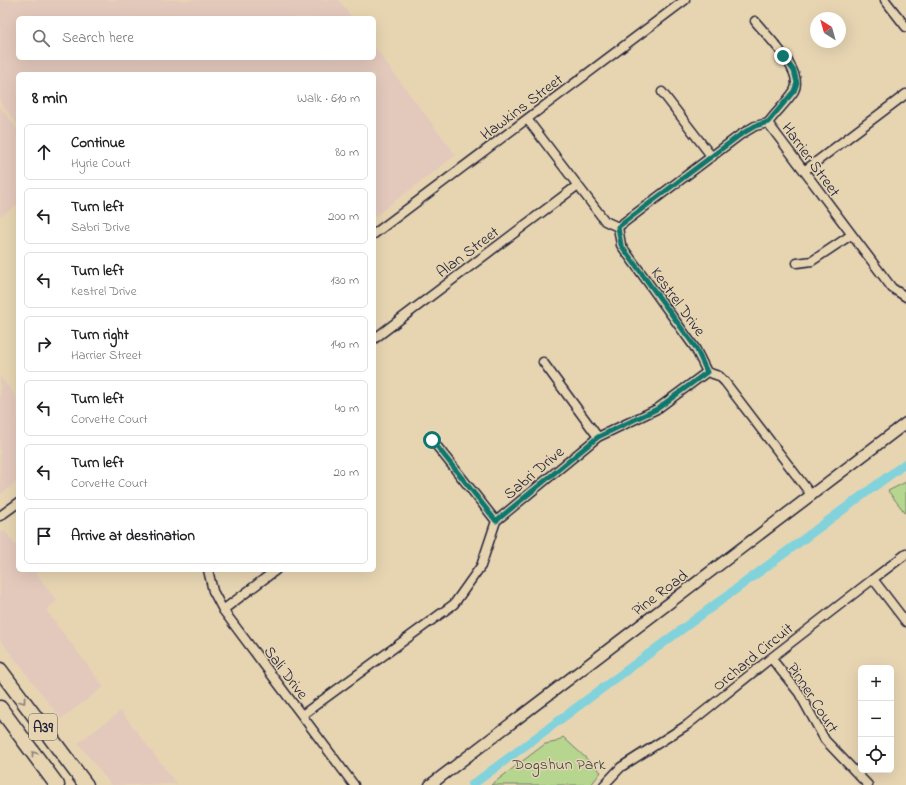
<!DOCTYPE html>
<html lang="en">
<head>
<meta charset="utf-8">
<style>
	:root { --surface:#fff; --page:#f2f2f2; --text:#202124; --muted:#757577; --line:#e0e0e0 }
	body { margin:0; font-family:"Indie Flower",sans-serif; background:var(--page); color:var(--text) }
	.controls { position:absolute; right:12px; bottom:12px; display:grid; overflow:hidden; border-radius:6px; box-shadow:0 4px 16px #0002 }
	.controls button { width:36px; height:36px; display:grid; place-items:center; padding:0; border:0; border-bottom:1px solid var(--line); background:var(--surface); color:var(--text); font:20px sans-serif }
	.compass { position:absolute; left:810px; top:12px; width:36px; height:36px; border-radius:50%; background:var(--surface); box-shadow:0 4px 16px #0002; rotate:323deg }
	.stop { position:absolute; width:12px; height:12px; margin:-9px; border:3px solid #0f766e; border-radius:50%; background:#fff }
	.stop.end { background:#0f766e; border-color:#fff; box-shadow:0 1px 4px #0008 }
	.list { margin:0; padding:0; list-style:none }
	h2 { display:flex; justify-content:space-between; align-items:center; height:52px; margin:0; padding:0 16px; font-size:17px }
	h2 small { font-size:13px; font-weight:400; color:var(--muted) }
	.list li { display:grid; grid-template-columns:26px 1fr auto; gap:12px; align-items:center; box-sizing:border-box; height:56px; margin:0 8px 8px; padding:0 8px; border:1px solid var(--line); border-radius:6px }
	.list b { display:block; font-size:15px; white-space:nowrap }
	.list p { margin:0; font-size:13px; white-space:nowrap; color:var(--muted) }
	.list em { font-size:13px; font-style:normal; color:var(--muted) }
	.icon { flex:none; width:22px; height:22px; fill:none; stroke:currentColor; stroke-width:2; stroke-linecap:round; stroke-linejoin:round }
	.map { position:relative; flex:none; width:906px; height:785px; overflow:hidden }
	.search { position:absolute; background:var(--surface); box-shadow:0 4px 16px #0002; left:16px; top:16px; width:360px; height:44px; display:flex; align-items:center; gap:10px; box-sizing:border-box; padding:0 14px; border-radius:6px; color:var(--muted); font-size:15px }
	.panel { position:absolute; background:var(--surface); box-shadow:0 4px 16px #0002; left:16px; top:72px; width:360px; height:500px; border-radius:6px }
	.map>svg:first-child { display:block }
	.built { fill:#e3c9bc }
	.green { fill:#b6d68f; stroke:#6c7c65 }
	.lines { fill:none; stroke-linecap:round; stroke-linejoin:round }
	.canal { stroke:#82d2dc; stroke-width:9 }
	.minor-casing { stroke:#22223b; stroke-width:11 }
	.tertiary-casing { stroke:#22223b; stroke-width:13 }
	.trunk-casing { stroke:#22223b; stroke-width:17 }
	.minor { stroke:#e7d5b2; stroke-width:8 }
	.tertiary { stroke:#e7d5b2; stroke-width:10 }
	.trunk { stroke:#e7d5b2; stroke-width:14 }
	.oneway { stroke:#847c76 }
	.route { stroke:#0f766e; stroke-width:5 }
	.labels { text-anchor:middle; stroke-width:3; stroke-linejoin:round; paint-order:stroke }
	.shield { fill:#e7d5b2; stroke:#5d585f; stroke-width:1 }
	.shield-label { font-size:15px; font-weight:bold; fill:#22223b }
	.street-label { font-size:16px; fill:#22223b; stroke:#e7d5b2 }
	.park-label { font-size:16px; fill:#40464c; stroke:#e7d5b2 }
</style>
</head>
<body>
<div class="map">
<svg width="906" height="785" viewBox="0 0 906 785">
	<rect width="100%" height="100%" fill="#e7d5b2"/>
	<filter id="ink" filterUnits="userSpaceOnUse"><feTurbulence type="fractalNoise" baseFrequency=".025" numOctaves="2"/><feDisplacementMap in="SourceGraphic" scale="8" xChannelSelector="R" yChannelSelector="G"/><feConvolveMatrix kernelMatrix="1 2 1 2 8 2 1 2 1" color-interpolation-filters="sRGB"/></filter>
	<g filter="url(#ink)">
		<path class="built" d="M0,0H339L352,18H18V58H374V47L456,155L374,217V74H18V125L0,102Z
			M0,106L18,130V204L0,217Z
			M0,376L18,400V481L0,495Z
			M4,530L18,548V570H34L57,601L46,610L104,687L61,719L0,640V533Z
			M121,711L177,784L111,785L78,743Z"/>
		<path class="green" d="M906,482V514L888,491Z
			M563,737L601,772L591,785H491L545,744L556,742Z"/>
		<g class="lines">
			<path class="canal" d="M472,785L906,463"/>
			<defs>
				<path id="minor" d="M885,0L906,27
					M755,21C767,36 805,72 794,91C787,102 776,112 768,123
					M662,92L712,157
					M527,119L605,221L618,227L621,245L695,348L707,372L719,376L725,382L812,496
					M804,171L906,94
					M618,227L740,135L755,126L768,123L892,288L906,297
					M374,234L685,0
					M797,263L812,261L851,235
					M374,339L578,185
					M543,362L598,437
					M432,440L496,521
					M0,516L18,503
					M208,570L213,591L223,610L354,785
					M873,579L906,554
					M223,610L276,570
					M771,658L799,693L825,740L868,785
					M302,715L454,604L481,566L496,521L598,437L657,409L707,372
					M604,785L621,767L687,725L771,658L873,579L906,622"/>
				<path id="tertiary" d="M430,785L906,423"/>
				<path id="trunk" d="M0,670L86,785
					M0,708L57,785"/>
			</defs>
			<use href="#minor" class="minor-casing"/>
			<use href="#tertiary" class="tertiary-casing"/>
			<use href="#trunk" class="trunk-casing"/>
			<use href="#minor" class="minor"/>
			<use href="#tertiary" class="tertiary"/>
			<use href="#trunk" class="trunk"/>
		</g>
		<defs><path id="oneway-chevron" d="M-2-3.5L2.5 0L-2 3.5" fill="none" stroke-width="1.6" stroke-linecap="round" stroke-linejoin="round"/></defs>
		<g class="oneway">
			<use href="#oneway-chevron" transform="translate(23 701) rotate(53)"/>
			<use href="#oneway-chevron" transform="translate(34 754) rotate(-127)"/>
		</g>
	</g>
	<g class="lines" filter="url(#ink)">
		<path class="route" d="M432,440L496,521L598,437L657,409L707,372L696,348L621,245L618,227L740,135L755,126L768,122L794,91L797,83L794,71L783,56"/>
	</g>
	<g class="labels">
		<rect class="shield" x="29" y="714" width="28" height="26" rx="3"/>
		<g class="shield-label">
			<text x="43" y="732">A39</text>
		</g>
		<g class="street-label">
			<text transform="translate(521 106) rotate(-37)" y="6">Hawkins Street</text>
			<text transform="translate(812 159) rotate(54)" y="6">Harrier Street</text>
			<text transform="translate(467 251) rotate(-37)" y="6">Alan Street</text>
			<text transform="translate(679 301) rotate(54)" y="6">Kestrel Drive</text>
			<text transform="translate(533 472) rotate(-40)" y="6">Sabri Drive</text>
			<text transform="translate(659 592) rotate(-37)" y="6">Pine Road</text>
			<text transform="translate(752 656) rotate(-39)" y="6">Orchard Circuit</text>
			<text transform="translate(287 672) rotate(53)" y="6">Sali Drive</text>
			<text transform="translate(814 697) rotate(57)" y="6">Pinner Court</text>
		</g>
		<g class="park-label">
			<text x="559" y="769">Dogshun Park</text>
		</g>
	</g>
</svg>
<div class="controls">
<button>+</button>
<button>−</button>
<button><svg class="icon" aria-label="locate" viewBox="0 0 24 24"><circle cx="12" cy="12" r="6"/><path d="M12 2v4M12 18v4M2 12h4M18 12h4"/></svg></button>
</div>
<svg class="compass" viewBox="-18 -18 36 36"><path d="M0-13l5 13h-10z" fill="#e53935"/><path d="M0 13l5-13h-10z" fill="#757577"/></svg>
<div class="stop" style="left:432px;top:440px"></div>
<div class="stop end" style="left:783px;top:56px"></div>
<div class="search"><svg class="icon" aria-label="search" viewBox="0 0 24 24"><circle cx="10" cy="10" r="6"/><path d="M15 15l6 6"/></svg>Search here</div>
<section class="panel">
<h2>8 min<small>Walk · 610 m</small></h2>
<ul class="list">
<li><svg class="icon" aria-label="ahead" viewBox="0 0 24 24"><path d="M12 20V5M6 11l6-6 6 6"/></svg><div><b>Continue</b><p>Hyrie Court</p></div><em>80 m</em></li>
<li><svg class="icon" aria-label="left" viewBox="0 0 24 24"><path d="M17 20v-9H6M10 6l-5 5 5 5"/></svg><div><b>Turn left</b><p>Sabri Drive</p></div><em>200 m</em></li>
<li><svg class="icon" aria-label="left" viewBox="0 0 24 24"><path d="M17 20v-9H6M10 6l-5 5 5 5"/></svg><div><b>Turn left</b><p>Kestrel Drive</p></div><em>130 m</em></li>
<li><svg class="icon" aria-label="right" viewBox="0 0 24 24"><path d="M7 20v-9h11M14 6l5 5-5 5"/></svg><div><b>Turn right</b><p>Harrier Street</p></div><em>140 m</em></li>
<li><svg class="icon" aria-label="left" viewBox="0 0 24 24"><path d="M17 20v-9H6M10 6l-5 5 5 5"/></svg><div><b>Turn left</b><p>Corvette Court</p></div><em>40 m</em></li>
<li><svg class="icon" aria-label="left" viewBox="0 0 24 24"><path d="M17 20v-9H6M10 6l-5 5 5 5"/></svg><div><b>Turn left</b><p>Corvette Court</p></div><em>20 m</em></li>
<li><svg class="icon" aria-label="arrive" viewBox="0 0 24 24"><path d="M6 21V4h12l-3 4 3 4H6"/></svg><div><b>Arrive at destination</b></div></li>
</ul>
</section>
</div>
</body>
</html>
